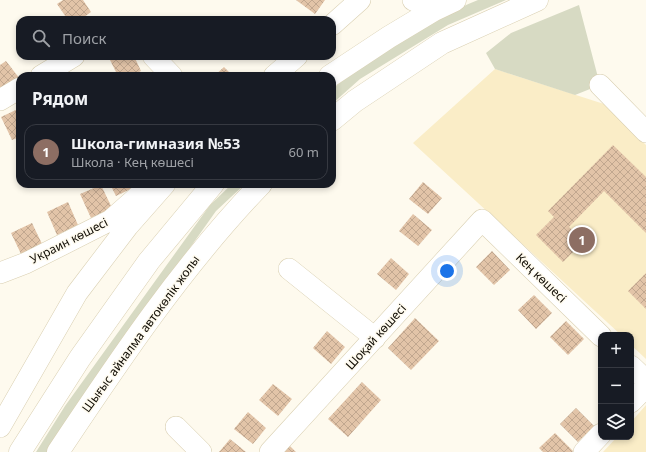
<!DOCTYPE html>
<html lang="ru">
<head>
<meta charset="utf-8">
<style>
	:root { --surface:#171b24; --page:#20242c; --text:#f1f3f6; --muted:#9ea1a6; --line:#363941; --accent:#2d6ba2 }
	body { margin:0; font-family:"Noto Sans",sans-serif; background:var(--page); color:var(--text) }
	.controls { position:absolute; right:12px; bottom:12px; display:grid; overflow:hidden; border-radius:8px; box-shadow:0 2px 6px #0003 }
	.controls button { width:36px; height:36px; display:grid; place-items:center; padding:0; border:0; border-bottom:1px solid var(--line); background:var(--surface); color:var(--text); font:20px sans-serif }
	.you { position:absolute; left:447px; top:271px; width:14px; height:14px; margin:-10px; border:3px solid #fff; border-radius:50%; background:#1a73e8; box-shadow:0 0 0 6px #1a73e833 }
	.badge { display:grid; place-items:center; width:26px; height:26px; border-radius:50%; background:var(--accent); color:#fff; font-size:13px; font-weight:700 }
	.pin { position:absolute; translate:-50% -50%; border:2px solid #fff; box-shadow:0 1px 4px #0006 }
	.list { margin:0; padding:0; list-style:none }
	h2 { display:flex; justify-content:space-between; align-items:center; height:52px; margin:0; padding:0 16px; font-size:17px }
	h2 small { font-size:13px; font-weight:400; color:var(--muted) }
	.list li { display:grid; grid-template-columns:26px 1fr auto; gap:12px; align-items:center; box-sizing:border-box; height:56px; margin:0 8px 8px; padding:0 8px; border:1px solid var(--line); border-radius:12px }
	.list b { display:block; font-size:15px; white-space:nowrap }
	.list p { margin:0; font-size:13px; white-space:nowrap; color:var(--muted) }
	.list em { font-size:13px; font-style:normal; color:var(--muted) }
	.icon { flex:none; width:22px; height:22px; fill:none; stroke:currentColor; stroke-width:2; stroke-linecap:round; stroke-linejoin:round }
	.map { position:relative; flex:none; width:646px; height:452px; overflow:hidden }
	.search { position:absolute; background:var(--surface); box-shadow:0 2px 6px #0003; left:16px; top:16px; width:320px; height:44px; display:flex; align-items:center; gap:10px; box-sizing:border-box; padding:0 14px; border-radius:12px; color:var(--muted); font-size:15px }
	.panel { position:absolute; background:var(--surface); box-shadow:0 2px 6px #0003; left:16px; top:72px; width:320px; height:116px; border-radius:12px }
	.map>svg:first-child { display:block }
	.built { fill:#faedc7 }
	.grass { fill:#d7dac3 }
	.building { fill:url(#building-cross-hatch) }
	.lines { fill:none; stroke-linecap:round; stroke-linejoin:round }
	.minor-casing { stroke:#d9cfb1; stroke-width:22 }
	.major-casing { stroke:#d9cfb1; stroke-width:23 }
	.minor { stroke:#fff; stroke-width:21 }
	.major { stroke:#fff; stroke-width:22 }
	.labels { text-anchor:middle; stroke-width:3; stroke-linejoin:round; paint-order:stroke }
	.street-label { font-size:12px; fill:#0f0b03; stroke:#fefaee }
</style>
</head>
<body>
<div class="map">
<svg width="646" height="452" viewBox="0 0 646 452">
	<defs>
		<pattern id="building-cross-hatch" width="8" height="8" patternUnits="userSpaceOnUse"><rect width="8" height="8" fill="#e2c4a8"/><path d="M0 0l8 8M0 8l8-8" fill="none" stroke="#c1a78f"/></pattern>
	</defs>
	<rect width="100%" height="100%" fill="#fefaee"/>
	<path class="built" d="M495,69L604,104L646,145V359L631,345V335H621L413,143Z
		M646,405V452H603L617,437H631V422Z"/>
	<path class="grass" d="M478,0H506L448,25L360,79L332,104V90C372,53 427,21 478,0Z
		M579,5L600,85L575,95L495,69L486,53L511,33Z
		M232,184H245L216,211L73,413L48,452H36L65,406L210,205Z"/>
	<path class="building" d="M63,0H83L91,12L80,20H68L57,4Z
		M296,0H325L315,14Z
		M113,56H134L141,71L131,76H118L109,58Z
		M6,61L20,79L0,94V65Z
		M224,67L233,76H214Z
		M20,108V137L12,140L1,117Z
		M613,145L646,177V233L604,191L569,227L584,241L563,262L536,235L554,217L548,211Z
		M423,182L442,198L428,214L409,199Z
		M110,184H136L137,186L116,196Z
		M101,185L112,208L91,218L80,194Z
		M68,202L78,225L57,235L47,212Z
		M413,214L432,230L418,246L399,231Z
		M32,223L43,246L22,256L11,233Z
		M492,251L510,270L494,285L476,267Z
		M391,258L409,274L396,290L377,274Z
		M646,273V309L628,291Z
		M534,295L552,313L536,329L518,310Z
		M415,318L439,341L411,370L388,348Z
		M566,321L584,339L568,355L550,337Z
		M327,331L345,347L331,364L313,348Z
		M362,382L381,400L348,437L328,419Z
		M273,384L292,399L278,416L259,400Z
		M576,408L594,426L578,442L560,424Z
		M248,412L266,428L253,444L234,429Z
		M555,433L573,451L572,452H543L539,448Z
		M230,439L246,452H219Z
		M289,445L296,452H282Z"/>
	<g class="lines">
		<defs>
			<path id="minor" d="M413,0L434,10
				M332,25L360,0
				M153,56L172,76
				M41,76L74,56
				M274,76L297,56
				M600,85L646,132
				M0,100L20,88
				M289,269L375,338
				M0,273L26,263L111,220L144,191
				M631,366L646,380
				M631,402L646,387
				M0,427L77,293L128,226L165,184
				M176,427L201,452
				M270,452L482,220L601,336
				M584,452L601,434"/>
			<path id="major" d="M330,76L389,37L434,10L455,0
				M332,120L355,101L442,43L537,0
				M20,452L80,358L149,261L213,184
				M58,452C120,359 183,265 261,184"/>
		</defs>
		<use href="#minor" class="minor-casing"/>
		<use href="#major" class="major-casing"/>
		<use href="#minor" class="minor"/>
		<use href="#major" class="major"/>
	</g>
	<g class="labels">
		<g class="street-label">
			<text transform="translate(69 241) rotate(-27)" y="4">Украин көшесі</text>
			<text transform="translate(541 278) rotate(44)" y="4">Кең көшесі</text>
			<text transform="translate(141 334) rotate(-54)" y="4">Шығыс айналма автокөлік жолы</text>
			<text transform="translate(376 337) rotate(-48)" y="4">Шоқай көшесі</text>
		</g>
	</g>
</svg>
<div class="controls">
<button>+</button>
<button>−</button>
<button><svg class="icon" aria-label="layers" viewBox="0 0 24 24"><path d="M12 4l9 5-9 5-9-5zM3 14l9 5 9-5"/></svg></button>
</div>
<div class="you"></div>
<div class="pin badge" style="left:582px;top:240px;background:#8d6e63">1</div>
<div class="search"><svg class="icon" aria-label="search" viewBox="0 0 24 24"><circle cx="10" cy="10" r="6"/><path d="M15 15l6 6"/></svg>Поиск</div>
<section class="panel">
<h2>Рядом<small></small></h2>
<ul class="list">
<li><span class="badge" style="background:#8d6e63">1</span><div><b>Школа-гимназия №53</b><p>Школа · Кең көшесі</p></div><em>60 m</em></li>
</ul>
</section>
</div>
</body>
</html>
